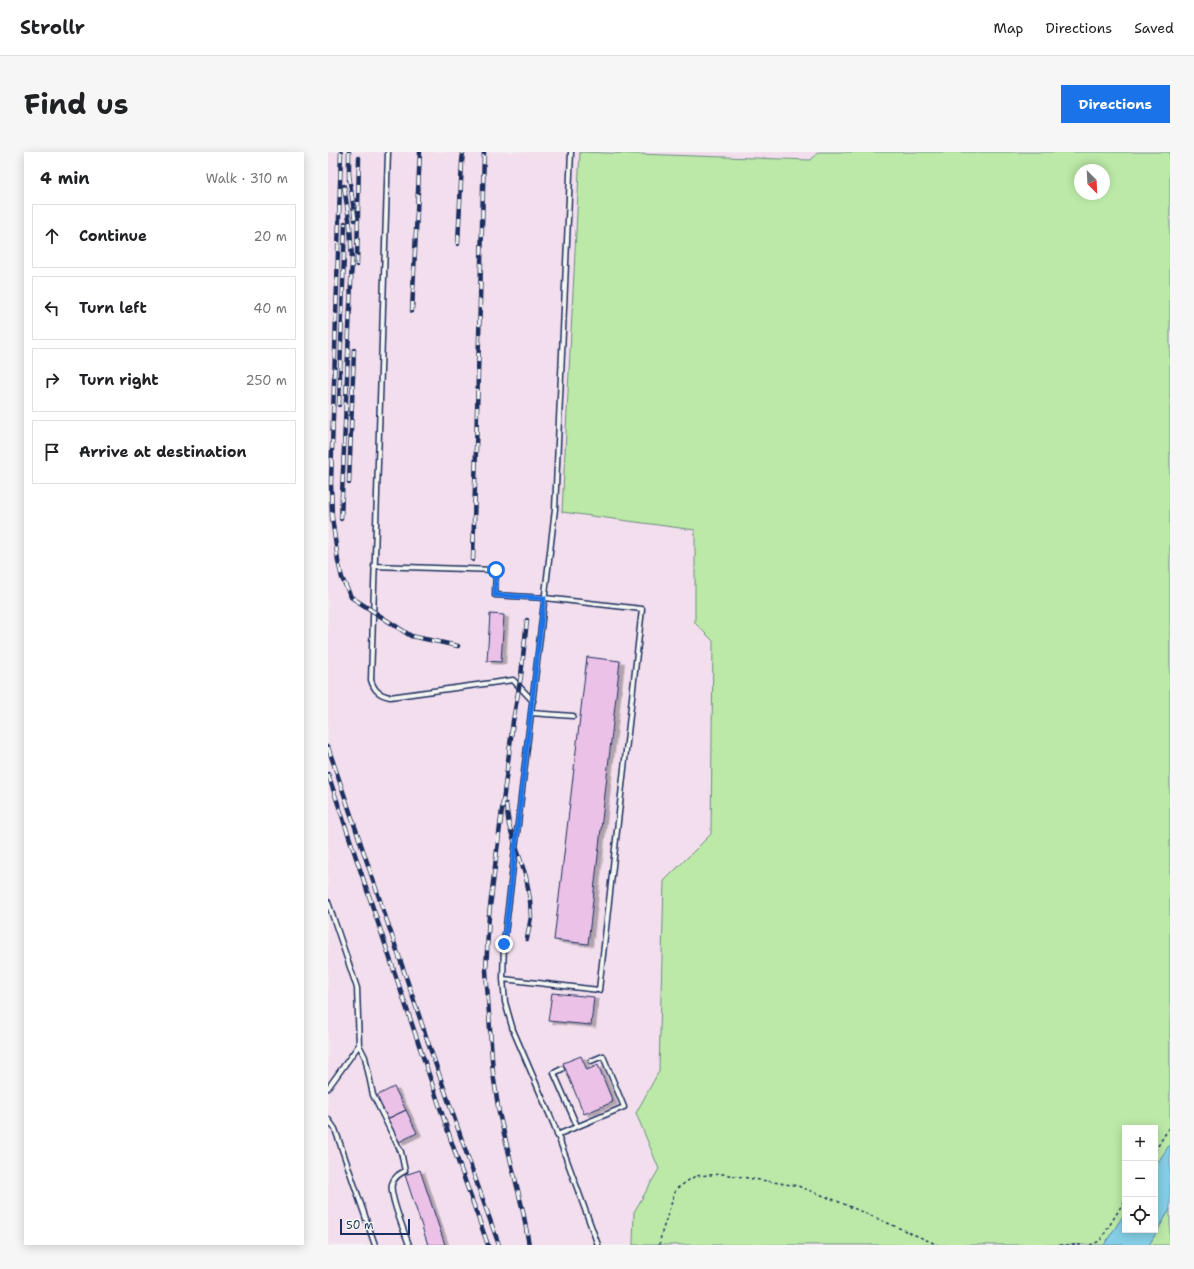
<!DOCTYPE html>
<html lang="en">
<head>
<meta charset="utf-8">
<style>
	:root { --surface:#fff; --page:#f6f6f6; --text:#202124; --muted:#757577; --line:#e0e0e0; --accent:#1a73e8 }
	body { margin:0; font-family:"Shantell Sans",sans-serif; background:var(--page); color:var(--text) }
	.controls { position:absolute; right:12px; bottom:12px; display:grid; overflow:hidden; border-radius:0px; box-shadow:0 2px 10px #0003 }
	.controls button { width:36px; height:36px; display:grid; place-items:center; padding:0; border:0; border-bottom:1px solid var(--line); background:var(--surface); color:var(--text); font:20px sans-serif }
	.compass { position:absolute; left:746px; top:12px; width:36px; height:36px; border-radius:50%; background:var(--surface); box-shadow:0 2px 10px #0003; rotate:156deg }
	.scale { position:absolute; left:12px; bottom:10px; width:70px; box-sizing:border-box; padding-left:4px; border:2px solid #1b2f5e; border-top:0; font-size:11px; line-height:14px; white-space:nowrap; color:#1b2f5e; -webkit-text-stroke:3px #f6f6f2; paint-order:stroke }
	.stop { position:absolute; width:12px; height:12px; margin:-9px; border:3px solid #1a73e8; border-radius:50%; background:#fff }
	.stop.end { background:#1a73e8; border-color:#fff; box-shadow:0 1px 4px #0008 }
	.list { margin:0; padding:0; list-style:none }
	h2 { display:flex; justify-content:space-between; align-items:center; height:52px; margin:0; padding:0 16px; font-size:17px }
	h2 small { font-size:13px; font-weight:400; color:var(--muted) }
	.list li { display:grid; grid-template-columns:26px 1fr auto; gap:12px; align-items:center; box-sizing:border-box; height:64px; margin:0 8px 8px; padding:0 8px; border:1px solid var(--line); border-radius:0px }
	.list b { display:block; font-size:15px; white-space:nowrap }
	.list em { font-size:13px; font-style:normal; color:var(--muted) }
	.icon { flex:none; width:22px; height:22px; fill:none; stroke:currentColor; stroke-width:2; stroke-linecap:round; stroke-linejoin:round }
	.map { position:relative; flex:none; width:842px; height:1093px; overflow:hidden; border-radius:0px }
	header { display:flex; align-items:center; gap:24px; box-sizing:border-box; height:56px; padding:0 20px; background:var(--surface); border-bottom:1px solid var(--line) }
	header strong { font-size:19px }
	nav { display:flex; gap:22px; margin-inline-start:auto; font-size:14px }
	.intro { display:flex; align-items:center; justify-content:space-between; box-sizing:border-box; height:96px; padding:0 24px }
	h1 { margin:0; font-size:28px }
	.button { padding:10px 18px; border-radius:0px; background:var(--accent); color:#fff; font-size:14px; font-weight:700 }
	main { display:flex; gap:24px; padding:0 24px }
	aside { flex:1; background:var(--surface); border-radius:0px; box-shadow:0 2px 10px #0003 }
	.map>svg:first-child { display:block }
	.built { fill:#f2deed }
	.green { fill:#bce9a7; stroke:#6c8c82; fill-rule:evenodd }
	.water { fill:#85cfe6; stroke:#5b8fb0 }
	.building { fill:#ecc1e7; stroke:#1b2f5e; filter:url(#shadow) }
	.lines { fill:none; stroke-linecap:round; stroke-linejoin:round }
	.lane-casing { stroke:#1b2f5e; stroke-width:7 }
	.path { stroke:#1b2f5e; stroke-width:1.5; stroke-dasharray:3 3; stroke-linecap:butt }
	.lane { stroke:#f6f6f2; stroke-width:4 }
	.rail-casing { stroke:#1b2f5e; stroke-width:4.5 }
	.rail { stroke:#f6f6f2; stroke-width:3; stroke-dasharray:9; stroke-linecap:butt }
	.route { stroke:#1a73e8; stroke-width:5 }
</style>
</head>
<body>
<header>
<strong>Strollr</strong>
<nav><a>Map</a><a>Directions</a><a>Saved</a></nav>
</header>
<div class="intro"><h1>Find us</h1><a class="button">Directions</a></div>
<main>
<aside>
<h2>4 min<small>Walk · 310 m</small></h2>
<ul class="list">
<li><svg class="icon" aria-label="ahead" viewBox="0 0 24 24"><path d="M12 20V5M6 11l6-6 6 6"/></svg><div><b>Continue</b></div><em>20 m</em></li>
<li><svg class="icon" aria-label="left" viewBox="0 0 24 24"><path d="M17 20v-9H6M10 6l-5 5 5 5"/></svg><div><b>Turn left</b></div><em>40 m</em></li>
<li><svg class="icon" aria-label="right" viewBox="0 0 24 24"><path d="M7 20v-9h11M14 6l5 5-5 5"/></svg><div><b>Turn right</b></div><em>250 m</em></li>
<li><svg class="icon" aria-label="arrive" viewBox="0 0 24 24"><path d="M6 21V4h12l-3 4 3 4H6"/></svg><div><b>Arrive at destination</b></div></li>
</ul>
</aside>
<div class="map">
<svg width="842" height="1093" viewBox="0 0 842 1093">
	<defs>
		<filter id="shadow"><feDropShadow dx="4.5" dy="2.5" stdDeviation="0" flood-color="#0004"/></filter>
	</defs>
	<rect width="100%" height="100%" fill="#f4ebf0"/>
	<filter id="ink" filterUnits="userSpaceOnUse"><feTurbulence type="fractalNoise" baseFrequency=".025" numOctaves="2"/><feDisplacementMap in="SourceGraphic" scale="8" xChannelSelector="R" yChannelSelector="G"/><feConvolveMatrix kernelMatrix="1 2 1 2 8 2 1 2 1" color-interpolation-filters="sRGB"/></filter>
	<g filter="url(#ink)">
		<path class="built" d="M0,0H490L483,8L252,1L367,378V471L385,489L383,682L336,729L331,919L308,961L331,1017L306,1060L305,1093H0Z"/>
		<path class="green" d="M252,0L483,8L490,0H842V992L827,1015V976H797V1061L776,1093H305L306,1060L331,1017L308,961L331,919L336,729L383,682L385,489L367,471V378L234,360ZM752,18H776V42H752Z
			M842,1057V1093H821Z"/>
		<path class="water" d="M842,992V1057L821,1093H776L797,1061V1078H827V1015Z"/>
		<path class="building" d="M162,462L176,463L173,510L159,509Z
			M259,505L292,509L260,792L226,788Z
			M224,841L266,845L263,873L220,869Z
			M253,904L259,918L270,913L285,950L256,962L235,911Z
			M66,935L78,958L59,967L48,944Z
			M78,958L89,981L71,990L59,967Z
			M92,1018L117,1093H100L77,1023Z"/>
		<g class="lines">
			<defs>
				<path id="lane" d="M60,0L43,528C46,538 51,543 62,545L185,528L205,549
					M243,0L227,357L176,791L175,827L177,850L185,878L226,973L270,1093
					M46,414L168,418L167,443L217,446L314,457L271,838L175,827
					M203,561L245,564
					M0,750L29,836L31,893L37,905L45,943L73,1000L77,1019C71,1022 66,1025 64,1032C61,1043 77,1081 81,1093
					M234,917L226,921L249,974
					M0,936L31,893
					M0,967L7,977L47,1093
					M229,983L296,955L275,904L263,909"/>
			</defs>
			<use href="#lane" class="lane-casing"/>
			<path class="path" d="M827,999L842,974
				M331,1093L334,1080L348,1037L367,1024L395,1022L470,1034L509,1049L610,1093
				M732,1093H753
				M762,1093L772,1089L797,1048"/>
			<use href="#lane" class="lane"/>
			<defs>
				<path id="rail" d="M13,0L3,331L4,365L10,409L14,426L23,445L83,484L130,494
					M21,0V28
					M21,22L27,68
					M130,92L134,10L135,0
					M29,113L31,6
					M84,159L92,0
					M11,253L17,71
					M21,331L26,198
					M13,367L24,107L22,74L16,34
					M145,408L156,0
					M199,468L193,524L185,569L161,763L158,818L165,921L171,961L195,1059L201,1093
					M0,595L102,896L145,1020L171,1093
					M0,622L130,1009L160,1093
					M178,652L181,673L198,725L202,748L203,765L199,787"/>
			</defs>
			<use href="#rail" class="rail-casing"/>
			<use href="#rail" class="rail"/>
		</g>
	</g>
	<g class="lines" filter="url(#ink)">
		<path class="route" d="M168,418L167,443L216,446L176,792"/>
	</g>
</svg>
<div class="controls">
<button>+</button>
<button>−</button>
<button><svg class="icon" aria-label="locate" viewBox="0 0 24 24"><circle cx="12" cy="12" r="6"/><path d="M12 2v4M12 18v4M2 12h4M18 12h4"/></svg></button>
</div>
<svg class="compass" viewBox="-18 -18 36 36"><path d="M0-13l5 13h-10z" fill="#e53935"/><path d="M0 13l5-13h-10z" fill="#757577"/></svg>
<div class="scale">50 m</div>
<div class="stop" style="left:168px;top:418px"></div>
<div class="stop end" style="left:176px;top:792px"></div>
</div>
</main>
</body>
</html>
